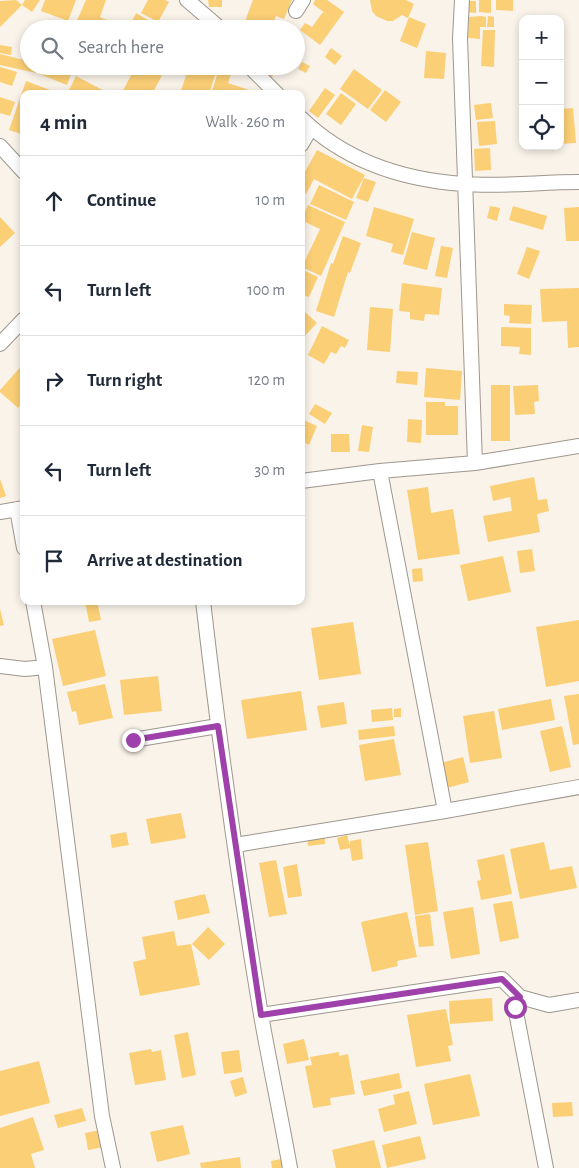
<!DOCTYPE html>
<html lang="en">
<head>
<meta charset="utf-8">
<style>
	:root { --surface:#fff; --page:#f2f2f3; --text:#1f2937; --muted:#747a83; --line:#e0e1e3 }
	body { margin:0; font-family:"Alegreya Sans",sans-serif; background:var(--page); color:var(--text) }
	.controls { position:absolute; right:15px; top:15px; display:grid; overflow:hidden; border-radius:10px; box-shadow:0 2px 8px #0003 }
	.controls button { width:45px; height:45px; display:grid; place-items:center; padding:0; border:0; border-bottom:1px solid var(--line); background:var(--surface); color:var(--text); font:25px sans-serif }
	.stop { position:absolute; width:15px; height:15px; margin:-11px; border:4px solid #9e41aa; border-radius:50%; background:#fff }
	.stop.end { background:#9e41aa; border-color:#fff; box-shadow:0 1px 5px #0008 }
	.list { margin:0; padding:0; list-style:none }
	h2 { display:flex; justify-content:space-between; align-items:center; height:65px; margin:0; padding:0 20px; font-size:21px }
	h2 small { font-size:16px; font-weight:400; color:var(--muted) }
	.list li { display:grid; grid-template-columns:32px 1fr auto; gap:15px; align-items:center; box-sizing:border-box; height:90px; padding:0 20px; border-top:1px solid var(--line) }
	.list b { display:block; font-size:19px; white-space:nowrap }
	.list em { font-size:16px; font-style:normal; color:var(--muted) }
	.icon { flex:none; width:28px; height:28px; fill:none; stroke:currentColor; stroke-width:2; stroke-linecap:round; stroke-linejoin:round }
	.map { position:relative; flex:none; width:579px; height:1168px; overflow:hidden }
	.search { position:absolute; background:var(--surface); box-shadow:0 2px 8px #0003; left:20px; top:20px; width:285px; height:55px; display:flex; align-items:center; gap:12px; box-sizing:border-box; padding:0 18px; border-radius:28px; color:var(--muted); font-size:19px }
	.panel { position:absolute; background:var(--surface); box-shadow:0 2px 8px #0003; left:20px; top:90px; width:285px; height:515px; border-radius:10px }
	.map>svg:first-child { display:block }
	.building { fill:#fbcf76 }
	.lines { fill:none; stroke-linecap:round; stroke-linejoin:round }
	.minor-casing { stroke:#9d978e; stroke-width:16 }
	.minor { stroke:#fff; stroke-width:14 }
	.route { stroke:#9e41aa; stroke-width:6 }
</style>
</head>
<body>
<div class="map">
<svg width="579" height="1168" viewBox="0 0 579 1168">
	<rect width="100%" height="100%" fill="#f9f3e9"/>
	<path class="building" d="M16,0L22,5L0,27V1Z
		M25,0H40L32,12L22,5Z
		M45,0H76L68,21L41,11Z
		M86,0H106L100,17L111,22L108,29H84L75,25Z
		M148,0H165L169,2L158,22L141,13Z
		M208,0H222V7H209Z
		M253,0H292L284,19L276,16L271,29H256L244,24Z
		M315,0H327L344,12L320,45L300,30L305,23L312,27L323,12L329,16L313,4Z
		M370,0H406L414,4L408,18L402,15L393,21H387L376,16L372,11Z
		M479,0H491V13L479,12Z
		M496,0H513V11L496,10Z
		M466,1H476V13L466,12Z
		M136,13L148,20L143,29H138L130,25Z
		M481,16L486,17V27H480V39L468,38L469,17Z
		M488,16L494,17V27H487Z
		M409,17L426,24L417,48L400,41Z
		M59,22L72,26V29H57Z
		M182,22L200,28V29H180Z
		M483,30H495L494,67L481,66Z
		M28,44L29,66H38L36,73L0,65V54L24,60Z
		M0,45L12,47L11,55L0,53Z
		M331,48L342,56L335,65L325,57Z
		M426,51L446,53L444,79L424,78Z
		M302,62L310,66L306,73L298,69Z
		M42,66H74L67,85L39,74Z
		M136,66H167L152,94H121Z
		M189,66H198L216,72L209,94H180Z
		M220,66L233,69L228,83L249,90L247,94H211Z
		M264,66H278L272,77L261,71Z
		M0,67L17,72L12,86L0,82Z
		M354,69L382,90L368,109L340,89Z
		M76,76L110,94H67Z
		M26,81L50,90L49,94H24V135L9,130Z
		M325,88L335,95L318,118L309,111Z
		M385,90L401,102L386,122L370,110Z
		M341,93L356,104L341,125L326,114Z
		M0,97L15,102L10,116L0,113Z
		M491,103L493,118L476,120L474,105Z
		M573,108L576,143L560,144V109Z
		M495,121L497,144L479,146L477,122Z
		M490,148L491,170L475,171L474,149Z
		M317,150L365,175L352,199L314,179L306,194L301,191V179Z
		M364,178L376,182L368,202L356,198Z
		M319,185L354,202L346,220L310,204Z
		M308,205L345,222L321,276L302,267L320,229L301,220Z
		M490,206L500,208L497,221L487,218Z
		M513,206L547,216L543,230L509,220Z
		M374,207L414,219L403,255L391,252L393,244L366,236Z
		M579,207V241H566L564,208Z
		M0,217L15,233L0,247Z
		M412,232L435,238L427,270L403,264Z
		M343,236L361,243L350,273L348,272L334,317L316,311L331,263L333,264Z
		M441,246L453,248L447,278L435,276Z
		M527,247L540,251L529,279L517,274Z
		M301,269L318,277L309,297L301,294Z
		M402,283L442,288L439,315L425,314L424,321L410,319V312L399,311Z
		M579,288V347L568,348L567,321L542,322L540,289Z
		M504,304L532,305L531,324L509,323L510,316L504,315Z
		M370,307L393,309L390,352L367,350Z
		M304,311L317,323L301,340V314Z
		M322,326L349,340L345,348L341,346L336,354L331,352L324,364L308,355Z
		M501,327L531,328V355L519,354L520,347L501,346Z
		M24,363V401L18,408L0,392V390Z
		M426,368L462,371L460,400L424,397Z
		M397,371L418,372L417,385L396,383Z
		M491,385H510V441H491Z
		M538,385L539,401L534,402L535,414L515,415L513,386Z
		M426,402H445V406H458V435H426Z
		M315,404L332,413L325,424L309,414Z
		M301,419L317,426L309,445L301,441Z
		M408,419L422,420L421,443L407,442Z
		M362,425L373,427L369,452L358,451Z
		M331,434H349L350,452H331Z
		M534,477L538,500L547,499L549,511L537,514L540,532L488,542L483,516L512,511L510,497L493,501L490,486Z
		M0,479L6,496L0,498Z
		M428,487L431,513L453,509L460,554L418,560L407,490Z
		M532,549L535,571L520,573L517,551Z
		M503,556L511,592L468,601L460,565Z
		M422,568L423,581L413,582L412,569Z
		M85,601H97L101,620L89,622Z
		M0,609L4,625L0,626Z
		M579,620V681L546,687L536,627Z
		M353,622L361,674L319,680L311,628Z
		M95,630L106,676L63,686L52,639Z
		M158,676L162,711L124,715L120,680Z
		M105,684L113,718L79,725L76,711L72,712L67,692Z
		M301,691L307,730L247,739L241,700Z
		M579,694V744L573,745L564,696Z
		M551,699L555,720L502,730L498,709Z
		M344,702L347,724L321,728L317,706Z
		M392,708L393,720L372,722L371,710Z
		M401,708V717H394V709Z
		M494,711L502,758L470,763L463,716Z
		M394,726L395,736L359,740L358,730Z
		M562,726L571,767L550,772L540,731Z
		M394,739L401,775L365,781L359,745Z
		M463,757L469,782L447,788L441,763Z
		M181,813L186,838L151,844L146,819Z
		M126,832L129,845L112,848L110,835Z
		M347,835L350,846V841L361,839L363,859L352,861L350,848L340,850L337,838Z
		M325,837V844L308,846L307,839Z
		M428,842L438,911L415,915L405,845Z
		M544,842L550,870L572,866L577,888L520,899L510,849Z
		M504,854L512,894L481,900L477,881L481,880L477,860Z
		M276,860L287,914L269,917L259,863Z
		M297,864L302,896L288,898L283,867Z
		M205,894L210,913L178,920L174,901Z
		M512,901L519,938L500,942L493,904Z
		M473,907L480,954L451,959L443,912Z
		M407,912L417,957L397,961L398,966L372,972L361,922Z
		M430,914L434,946L419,947L415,916Z
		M208,927L225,944L209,960L192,944Z
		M174,931L177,946L191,944L200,985L140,996L133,962L146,959L142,937Z
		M492,998L493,1021L450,1024L449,1001Z
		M446,1009L453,1045L448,1046L451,1061L416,1067L407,1015Z
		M188,1032L196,1075L182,1078L174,1035Z
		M304,1039L309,1060L287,1064L283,1044Z
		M151,1049L152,1052L161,1050L166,1080L135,1085L129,1053Z
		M239,1050L242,1072L224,1074L221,1052Z
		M339,1052V1056L348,1054L355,1094L330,1098L331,1105L313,1108L305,1066L312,1065L310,1057Z
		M39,1061L50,1103L0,1116V1071Z
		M399,1073L402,1088L364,1096L360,1081Z
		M470,1074L480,1116L433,1125L424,1084Z
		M243,1077L247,1093L235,1097L230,1081Z
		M409,1091L417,1124L384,1132L378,1109L395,1104L393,1095Z
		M572,1102L573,1116L553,1117L552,1103Z
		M82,1108L86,1121L58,1128L54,1115Z
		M33,1117L44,1150L31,1154L35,1168H0V1128Z
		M183,1125L190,1154L157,1162L150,1132Z
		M101,1130L104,1147L88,1150L85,1133Z
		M420,1136L426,1159L387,1168L382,1145Z
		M374,1140L381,1168H336L332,1150Z
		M240,1157L241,1168H201L200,1163Z
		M281,1159L283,1168H272L271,1161Z"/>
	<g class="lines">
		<defs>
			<path id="minor" d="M187,0L221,29
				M462,0L460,38L475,463
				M296,11L303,0
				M249,66L277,94
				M301,118C345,161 404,180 464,184C502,187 541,182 579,182
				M301,145L311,128
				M0,146L24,172
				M0,344L24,319
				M380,471L445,811
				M301,481L380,471L475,463L579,446
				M17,509L24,548
				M0,512L24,508
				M33,601L45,667L102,1116L113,1168
				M203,601C219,739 238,878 261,1015C270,1066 281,1117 290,1168
				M0,666L25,669L45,667
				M133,740L218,726
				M235,845L445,811L579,787
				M261,1015L502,979L520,997
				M546,1168L515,1007L520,997L549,1005L579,1000"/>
		</defs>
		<use href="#minor" class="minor-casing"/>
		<use href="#minor" class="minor"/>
	</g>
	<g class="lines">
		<path class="route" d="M133,740L218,726L261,1015L502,979L520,997L515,1007"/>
	</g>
</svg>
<div class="controls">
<button>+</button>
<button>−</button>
<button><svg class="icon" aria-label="locate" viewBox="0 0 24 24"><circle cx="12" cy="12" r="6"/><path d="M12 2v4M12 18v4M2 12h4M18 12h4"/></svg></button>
</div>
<div class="stop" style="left:515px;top:1007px"></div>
<div class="stop end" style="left:133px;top:740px"></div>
<div class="search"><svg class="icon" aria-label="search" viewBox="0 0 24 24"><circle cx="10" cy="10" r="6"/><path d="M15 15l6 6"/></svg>Search here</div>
<section class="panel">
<h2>4 min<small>Walk · 260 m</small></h2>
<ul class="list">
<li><svg class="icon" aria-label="ahead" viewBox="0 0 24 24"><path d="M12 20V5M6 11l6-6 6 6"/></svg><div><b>Continue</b></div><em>10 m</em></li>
<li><svg class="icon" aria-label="left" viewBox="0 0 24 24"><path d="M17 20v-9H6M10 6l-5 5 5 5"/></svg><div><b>Turn left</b></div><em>100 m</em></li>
<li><svg class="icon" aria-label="right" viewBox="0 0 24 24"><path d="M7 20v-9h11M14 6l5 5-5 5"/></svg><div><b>Turn right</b></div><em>120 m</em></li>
<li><svg class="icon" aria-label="left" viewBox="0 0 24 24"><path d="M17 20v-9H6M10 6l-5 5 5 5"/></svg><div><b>Turn left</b></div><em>30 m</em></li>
<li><svg class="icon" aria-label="arrive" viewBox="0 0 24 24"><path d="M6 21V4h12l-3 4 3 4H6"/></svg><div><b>Arrive at destination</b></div></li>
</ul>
</section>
</div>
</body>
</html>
